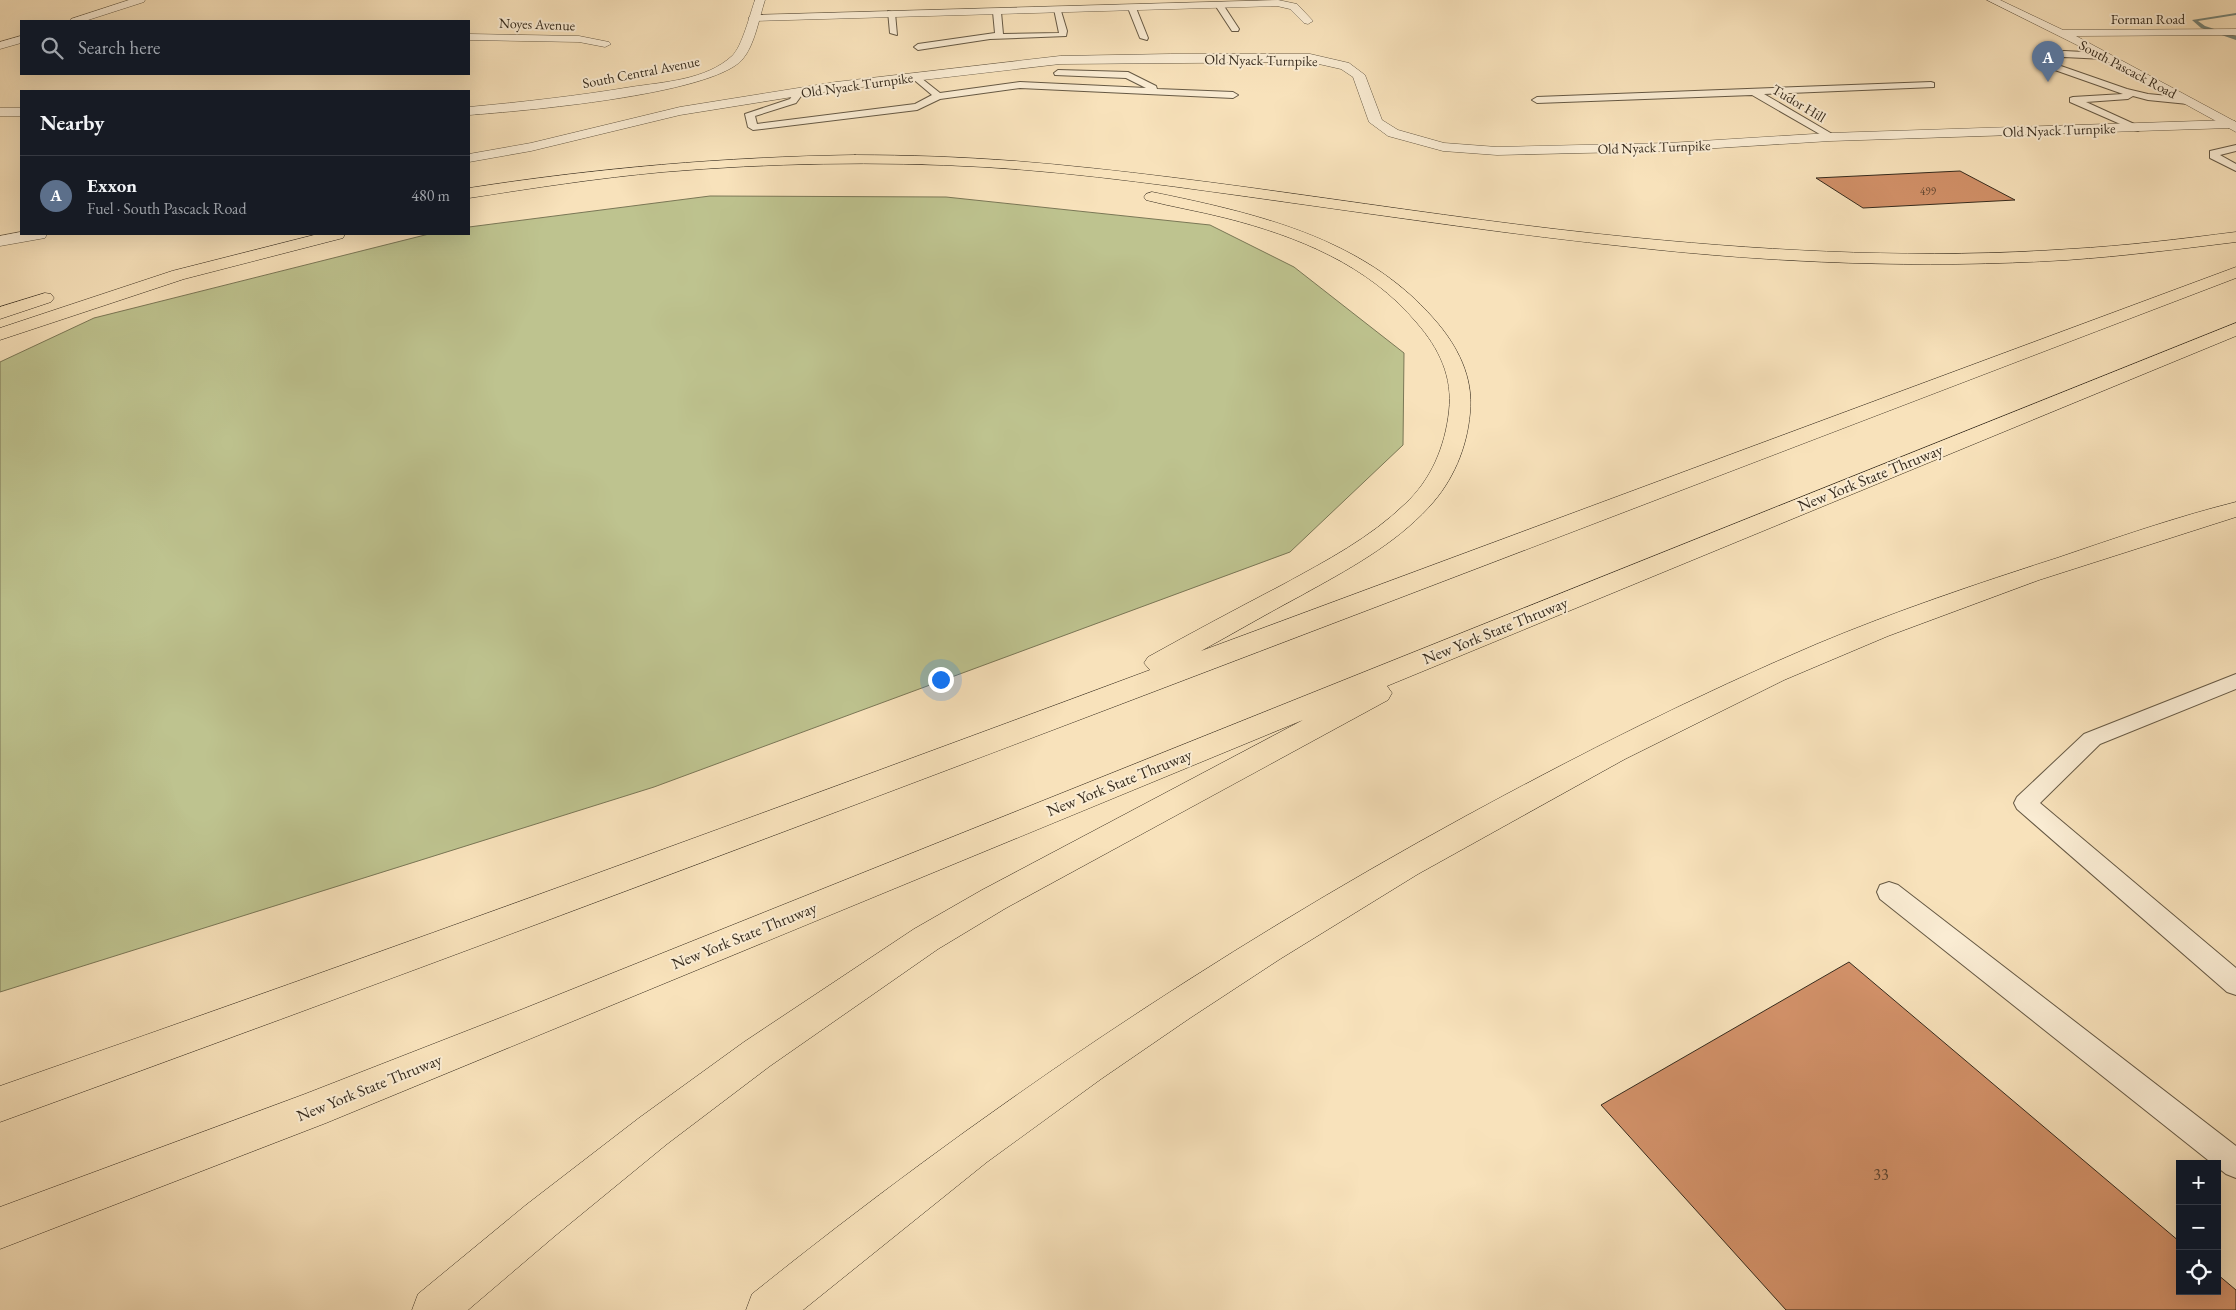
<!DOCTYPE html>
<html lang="en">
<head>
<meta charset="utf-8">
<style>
	:root { --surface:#171b24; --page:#20242c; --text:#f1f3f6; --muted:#9ea1a6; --line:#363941; --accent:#db2777 }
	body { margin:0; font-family:"EB Garamond",serif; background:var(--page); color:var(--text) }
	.controls { position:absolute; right:15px; bottom:15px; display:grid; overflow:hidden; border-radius:0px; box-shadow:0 5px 20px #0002 }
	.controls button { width:45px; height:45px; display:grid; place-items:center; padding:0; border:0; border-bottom:1px solid var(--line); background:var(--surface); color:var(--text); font:25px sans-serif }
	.you { position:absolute; left:940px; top:679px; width:18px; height:18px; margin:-12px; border:4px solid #fff; border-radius:50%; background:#1a73e8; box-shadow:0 0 0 8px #1a73e833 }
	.badge { display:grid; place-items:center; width:32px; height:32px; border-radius:50%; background:var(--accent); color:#fff; font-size:16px; font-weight:700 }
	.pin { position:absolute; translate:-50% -41px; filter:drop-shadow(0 1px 2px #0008) }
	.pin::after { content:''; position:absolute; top:26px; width:18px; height:15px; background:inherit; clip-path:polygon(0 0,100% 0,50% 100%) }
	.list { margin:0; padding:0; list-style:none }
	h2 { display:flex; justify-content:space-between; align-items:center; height:65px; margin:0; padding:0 20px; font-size:21px }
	h2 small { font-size:16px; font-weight:400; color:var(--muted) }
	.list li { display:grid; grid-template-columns:32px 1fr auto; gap:15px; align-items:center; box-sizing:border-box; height:80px; padding:0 20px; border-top:1px solid var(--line) }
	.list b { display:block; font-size:19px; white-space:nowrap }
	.list p { margin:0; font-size:16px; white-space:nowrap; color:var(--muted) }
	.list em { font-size:16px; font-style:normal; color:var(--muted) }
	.icon { flex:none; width:28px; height:28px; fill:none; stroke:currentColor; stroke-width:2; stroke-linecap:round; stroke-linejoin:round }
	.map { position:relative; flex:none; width:2236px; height:1310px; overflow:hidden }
	.search { position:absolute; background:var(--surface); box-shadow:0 5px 20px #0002; left:20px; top:20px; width:450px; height:55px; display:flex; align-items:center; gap:12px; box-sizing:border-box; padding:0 18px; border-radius:0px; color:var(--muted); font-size:19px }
	.panel { position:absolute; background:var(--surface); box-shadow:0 5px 20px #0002; left:20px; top:90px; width:450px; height:145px; border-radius:0px }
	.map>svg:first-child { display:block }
	.green { fill:#bec38f; stroke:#7a7756 }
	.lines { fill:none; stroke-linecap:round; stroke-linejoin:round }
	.stream { fill:#748378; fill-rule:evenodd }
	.building { fill:#d29169; stroke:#362b1d }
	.service-casing { stroke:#665944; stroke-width:2 }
	.minor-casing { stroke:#665944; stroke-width:1 }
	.tertiary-casing { stroke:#665944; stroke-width:1 }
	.motorway-casing { stroke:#362b1d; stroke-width:1 }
	.service { fill:#faecd3; fill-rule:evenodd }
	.minor { fill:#faecd3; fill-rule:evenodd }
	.tertiary { fill:#faecd3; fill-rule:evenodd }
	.motorway { fill:#f8e2bb; fill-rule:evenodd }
	.labels { text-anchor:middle; stroke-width:4; stroke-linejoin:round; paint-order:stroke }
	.far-number-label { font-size:11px; fill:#5d4430 }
	.far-street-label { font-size:14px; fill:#362b1d; stroke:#faecd3 }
	.street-label { font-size:16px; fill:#362b1d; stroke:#faecd3 }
	.near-number-label { font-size:16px; fill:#5d4430 }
</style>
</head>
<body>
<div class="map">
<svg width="2236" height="1310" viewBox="0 0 2236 1310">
	<rect width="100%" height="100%" fill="#f8e2bb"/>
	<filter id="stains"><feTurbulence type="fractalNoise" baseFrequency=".004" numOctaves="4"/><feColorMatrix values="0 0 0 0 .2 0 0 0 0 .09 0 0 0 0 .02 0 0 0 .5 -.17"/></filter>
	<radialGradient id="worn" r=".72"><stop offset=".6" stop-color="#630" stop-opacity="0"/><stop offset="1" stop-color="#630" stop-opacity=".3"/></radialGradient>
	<path class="green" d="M710,196L946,197L1210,225L1294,267L1404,353L1403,445L1290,552L654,787L0,992V362L94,318L429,234H469V227Z"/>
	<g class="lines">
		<path class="stream" d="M2236,13V15L2198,21L2205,26L2236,36V40L2201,28L2192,20Z"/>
	</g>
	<path class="building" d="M1960,171L2015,200L1863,208L1816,178Z
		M1849,962L2180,1242V1291H2217V1274L2236,1290V1310H1786L1601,1105Z"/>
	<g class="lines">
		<defs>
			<path id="service" d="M1216,3H1222L1239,29L1238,31H1232L1215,5Z
				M1129,6L1136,8L1148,38L1147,40L1140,38L1128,8Z
				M1054,9L1061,11L1067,31L1066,36L990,39L918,50L914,47L918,44L995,33L993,12L997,10L1001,12L1003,34L1059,33Z
				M888,11L895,13L897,35L890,33Z
				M2064,51L2104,53L2108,56L2104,59L2064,57L2052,59L2058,65L2127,89L2148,94L2188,98L2193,101L2188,104L2148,100L2133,96L2128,99L2086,102L2143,128L2138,131L2134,130L2070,102V98L2073,97L2123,94L2052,69L2041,57Z
				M1058,70L1128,72L1156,86L1157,89L1233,92L1238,95L1233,98L1020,88L940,99L917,110L753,130L748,127L745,114L790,99L796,90L799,89L804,92L796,103L755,116L757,124L915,104L932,95L913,79L911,77L916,74L940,93L1020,82L1146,88L1126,78L1055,75L1054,73Z
				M1931,82L1934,83V87L1764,94L1834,135V139L1830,140L1752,95L1537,103L1532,100L1537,97Z
				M2236,145V151L2220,155L2236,164V171L2210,158V151Z
				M2236,674V689L2100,744L2040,803L2236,968V995L2227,992L2017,809L2014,803L2017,797L2084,734Z
				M1889,882L1898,885L2236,1146V1178L2226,1174L2217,1167V1164H2213L1880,899L1877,892L1880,885Z"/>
			<path id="minor" d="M129,0H145L144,2L85,21H70L71,19Z
				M1278,0L1297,4L1313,21L1308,24L1304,23L1290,9L1277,6L753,21L748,18L753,15Z
				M469,34L579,36L609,42L611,44L605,47L579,42L469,40Z
				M21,36V43L0,49V42Z
				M1171,54H1310L1349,63L1365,75L1382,120L1398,130L1444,143L1497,147L1669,143L1830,133L2230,120L2235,121L2236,125L2230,128L1830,141L1669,151L1497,155L1443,151L1388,136L1369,122L1353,77L1341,69L1310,62L1060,64L836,90L680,115L531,151L469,162V154L531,143L680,107L836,82L1060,56Z
				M21,232V234H47L45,238L0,246V236Z"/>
			<path id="tertiary" d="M755,0H765C759,18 755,45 742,60C709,95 522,111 469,115V107C523,102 577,96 631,87C664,82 706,80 732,56C742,47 750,14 755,0Z
				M1987,0H2000L2063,30L2236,29V35L2076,36L2236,122V132L2081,47Z
				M0,108H21V116H0Z"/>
			<path id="motorway" d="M855,155C908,155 962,157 1015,161C1224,178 1430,218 1638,238C1781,252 1926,259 2070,249C2125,246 2181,239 2236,232V242C2180,249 2124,256 2067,260C1922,269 1775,263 1631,247C1515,235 1401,218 1286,202C1186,188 1085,173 984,167C877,161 770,163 663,172C598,178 533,188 469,198V188C597,168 725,157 855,155Z
				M1152,192C1254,213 1363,237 1434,319C1457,345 1474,377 1470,413C1467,448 1453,481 1429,507C1394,545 1347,570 1302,595C1268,613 1234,633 1201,651L2236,267V278C1492,562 749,850 0,1122V1086C385,952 768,812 1150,670L1144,663L1148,657C1193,632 1238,608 1284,584C1326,561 1370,538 1405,504C1431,480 1445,447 1449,411C1453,377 1439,348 1417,323C1369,265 1297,236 1226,218C1199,211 1173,207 1146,200L1144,197L1146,194Z
				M318,234H345L343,238L184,279L0,340V328L172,271Z
				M45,293L51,294L54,298L51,302L0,319V307Z
				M2236,323V336L1387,686L1392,693L1388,700L1006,908L938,949L770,1066L667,1144L556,1235L468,1310H412L418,1294L526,1205L639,1118L744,1042L914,929L982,890L1303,720L326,1123L0,1249V1207L305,1094L523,1009Z
				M2236,502V517L2039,580L1888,636L1784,680L1625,759L1418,874L1280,959L1190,1018L1101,1079L987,1162L803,1310H746L752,1294C976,1114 1213,954 1466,816C1580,754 1697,695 1817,644C1896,611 1976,584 2057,558C2116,538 2176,517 2236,502Z"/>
		</defs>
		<use href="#service" class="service-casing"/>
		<use href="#minor" class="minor-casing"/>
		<use href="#tertiary" class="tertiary-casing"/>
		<use href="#motorway" class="motorway-casing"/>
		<use href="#service" class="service"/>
		<use href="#minor" class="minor"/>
		<use href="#tertiary" class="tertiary"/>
		<use href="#motorway" class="motorway"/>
	</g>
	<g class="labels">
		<g class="far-number-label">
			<text x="1928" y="195">499</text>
		</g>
		<g class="far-street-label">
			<text x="2148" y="24">Forman Road</text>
			<text transform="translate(537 24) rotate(2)" y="5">Noyes Avenue</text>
			<text transform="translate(1261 60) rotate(1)" y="5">Old Nyack Turnpike</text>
			<text transform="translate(2128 69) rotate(28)" y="5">South Pascack Road</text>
			<text transform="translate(641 72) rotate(-11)" y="5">South Central Avenue</text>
			<text transform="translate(857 85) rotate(-8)" y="5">Old Nyack Turnpike</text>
			<text transform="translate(1799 103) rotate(31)" y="5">Tudor Hill</text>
			<text transform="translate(2059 130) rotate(-2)" y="5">Old Nyack Turnpike</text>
			<text transform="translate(1654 147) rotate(-2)" y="5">Old Nyack Turnpike</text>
		</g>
		<g class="street-label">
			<text transform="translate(1870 477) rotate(-22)" y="6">New York State Thruway</text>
			<text transform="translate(1495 630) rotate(-22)" y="6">New York State Thruway</text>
			<text transform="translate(1119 782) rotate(-22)" y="6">New York State Thruway</text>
			<text transform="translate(744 935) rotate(-22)" y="6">New York State Thruway</text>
			<text transform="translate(369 1087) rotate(-22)" y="6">New York State Thruway</text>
		</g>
		<g class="near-number-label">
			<text x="1881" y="1180">33</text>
		</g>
	</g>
	<rect width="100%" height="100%" filter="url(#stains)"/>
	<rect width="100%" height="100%" fill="url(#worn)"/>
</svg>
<div class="controls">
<button>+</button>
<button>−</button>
<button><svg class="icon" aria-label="locate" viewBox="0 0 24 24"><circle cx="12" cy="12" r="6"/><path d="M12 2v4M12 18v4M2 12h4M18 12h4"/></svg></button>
</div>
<div class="you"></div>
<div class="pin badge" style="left:2048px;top:82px;background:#5c6f8a">A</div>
<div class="search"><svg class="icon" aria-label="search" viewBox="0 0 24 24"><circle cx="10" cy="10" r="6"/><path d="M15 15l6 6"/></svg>Search here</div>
<section class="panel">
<h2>Nearby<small></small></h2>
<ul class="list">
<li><span class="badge" style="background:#5c6f8a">A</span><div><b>Exxon</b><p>Fuel · South Pascack Road</p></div><em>480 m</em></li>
</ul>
</section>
</div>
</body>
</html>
